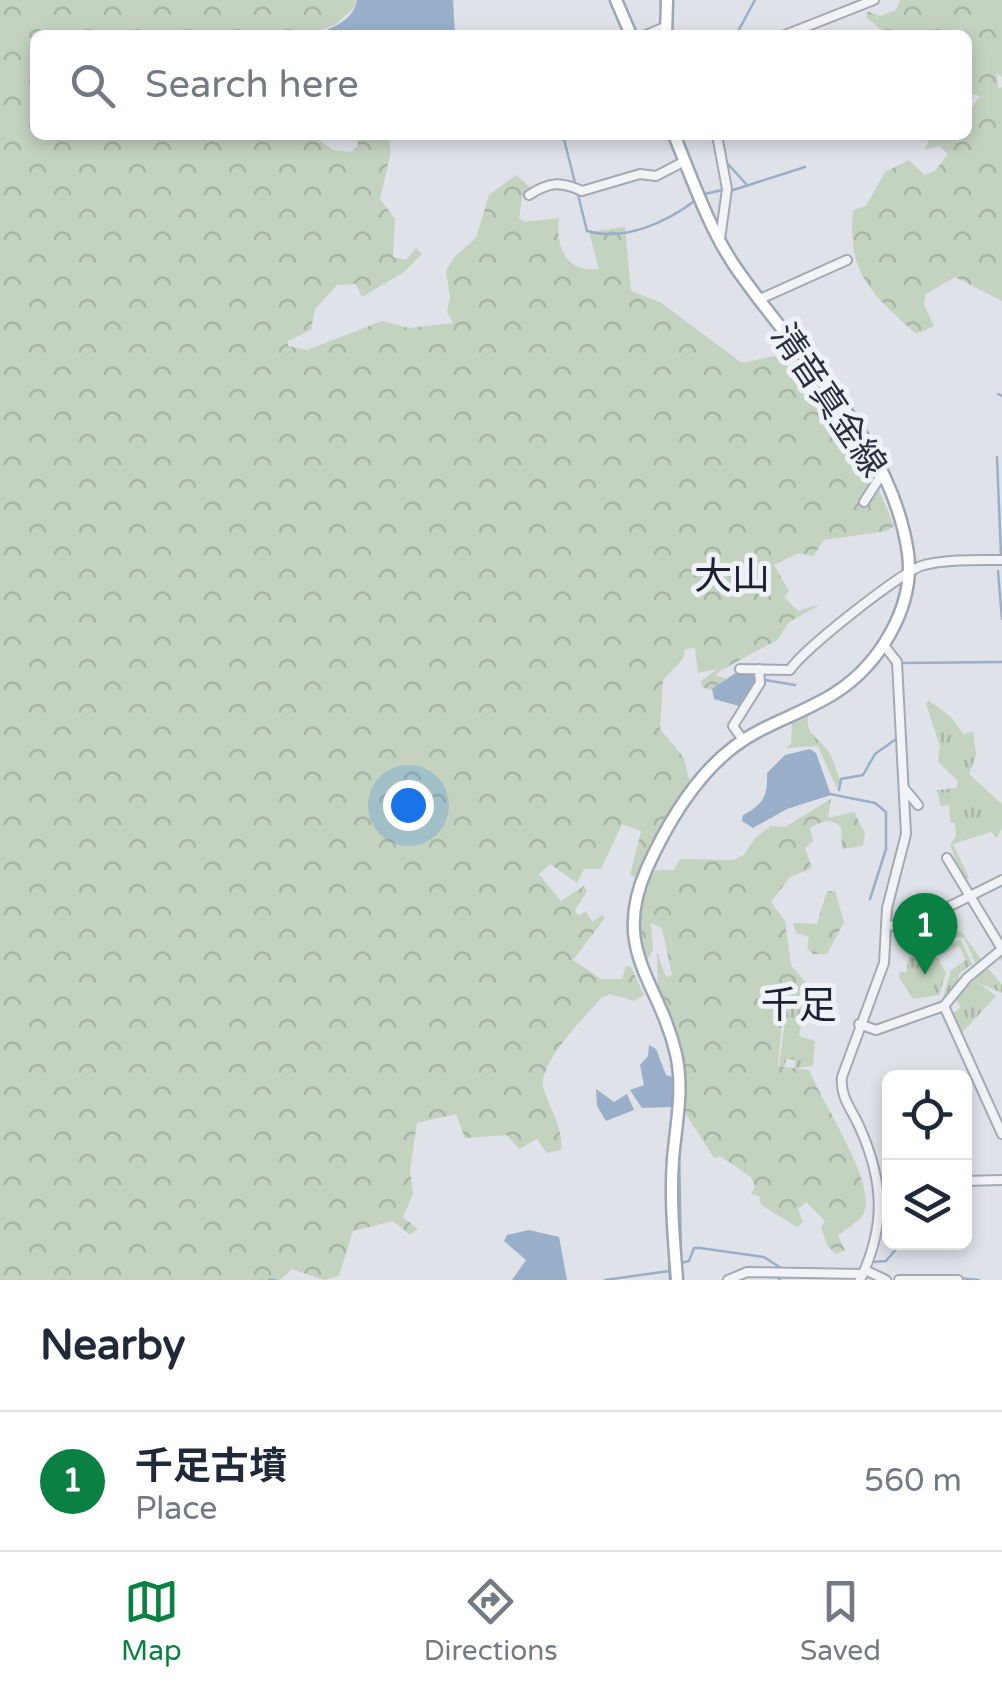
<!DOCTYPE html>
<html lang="en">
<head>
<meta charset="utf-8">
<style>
	:root { --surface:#fff; --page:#f6f6f7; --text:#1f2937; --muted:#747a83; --line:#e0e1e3; --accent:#0b8043 }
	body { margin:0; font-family:"Varela Round","Noto Sans JP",sans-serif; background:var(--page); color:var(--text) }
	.controls { position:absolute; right:30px; bottom:30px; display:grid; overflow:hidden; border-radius:15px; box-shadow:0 5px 15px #0003 }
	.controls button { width:90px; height:90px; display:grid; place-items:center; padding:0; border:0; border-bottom:2px solid var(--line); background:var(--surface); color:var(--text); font:50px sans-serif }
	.you { position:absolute; left:408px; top:805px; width:35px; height:35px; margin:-25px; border:8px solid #fff; border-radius:50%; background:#1a73e8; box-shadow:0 0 0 15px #1a73e833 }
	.badge { display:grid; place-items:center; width:65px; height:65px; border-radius:50%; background:var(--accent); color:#fff; font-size:32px; font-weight:700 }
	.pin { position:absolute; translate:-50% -82px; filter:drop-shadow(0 2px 5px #0008) }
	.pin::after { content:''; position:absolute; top:52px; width:35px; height:30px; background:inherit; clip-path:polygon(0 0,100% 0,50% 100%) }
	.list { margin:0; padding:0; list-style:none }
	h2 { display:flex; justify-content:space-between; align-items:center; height:130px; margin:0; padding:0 40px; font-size:42px }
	h2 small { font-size:32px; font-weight:400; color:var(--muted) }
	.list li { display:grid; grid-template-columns:65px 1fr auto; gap:30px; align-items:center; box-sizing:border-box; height:140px; padding:0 40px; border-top:2px solid var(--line) }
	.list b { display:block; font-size:38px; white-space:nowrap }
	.list p { margin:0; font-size:32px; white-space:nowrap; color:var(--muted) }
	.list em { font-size:32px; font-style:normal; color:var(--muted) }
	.icon { flex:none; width:55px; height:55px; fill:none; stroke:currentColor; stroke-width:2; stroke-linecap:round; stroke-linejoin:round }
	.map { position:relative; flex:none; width:1002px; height:1280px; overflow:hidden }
	.search { position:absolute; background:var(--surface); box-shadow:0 5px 15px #0003; left:30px; right:30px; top:30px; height:110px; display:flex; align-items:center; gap:25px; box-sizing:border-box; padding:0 35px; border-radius:15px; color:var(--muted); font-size:38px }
	.sheet { height:270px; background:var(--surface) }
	nav { display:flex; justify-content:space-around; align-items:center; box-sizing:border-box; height:140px; border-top:2px solid var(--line); background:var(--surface); font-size:28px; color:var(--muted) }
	nav a { display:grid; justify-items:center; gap:5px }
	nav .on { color:var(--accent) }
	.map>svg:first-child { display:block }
	.grass { fill:url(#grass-tufts) }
	.forest { fill:url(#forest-crowns) }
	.water { fill:#99afc9 }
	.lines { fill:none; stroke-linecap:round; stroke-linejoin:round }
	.stream { stroke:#99afc9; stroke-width:2.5 }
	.minor-casing { stroke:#a4a9b2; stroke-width:12 }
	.major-casing { stroke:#9ea6b4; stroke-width:15 }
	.minor { stroke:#f2f3f7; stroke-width:8 }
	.major { stroke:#fff; stroke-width:10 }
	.labels { text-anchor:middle; stroke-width:10; stroke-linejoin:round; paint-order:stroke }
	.street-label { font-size:35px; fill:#28303f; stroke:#eef1f6 }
	.neighbourhood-label { font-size:38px; fill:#1a2130; stroke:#eef1f6 }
</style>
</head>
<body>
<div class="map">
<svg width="1002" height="1280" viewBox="0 0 1002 1280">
	<defs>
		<pattern id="grass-tufts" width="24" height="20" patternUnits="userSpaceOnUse" patternTransform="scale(2.5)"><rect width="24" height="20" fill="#c4d2c0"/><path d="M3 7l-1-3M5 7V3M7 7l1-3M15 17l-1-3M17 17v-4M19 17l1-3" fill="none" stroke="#a8b5a6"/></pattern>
		<pattern id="forest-crowns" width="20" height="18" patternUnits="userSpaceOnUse" patternTransform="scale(2.5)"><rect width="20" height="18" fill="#c4d2c0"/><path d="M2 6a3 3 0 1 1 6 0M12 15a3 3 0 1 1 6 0" fill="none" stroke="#a8b5a6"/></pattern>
	</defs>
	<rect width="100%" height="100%" fill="#dfe2e8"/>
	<path class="grass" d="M928,700L951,717L964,735L973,731L976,755L969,774L1002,804V828L997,837L991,832L953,844L969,878L964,881L950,845L956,836L955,823H950L949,805L941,806L937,790L956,788L958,781L938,762L940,746L926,704Z
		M809,712C804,732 814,735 826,748C832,755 836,770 840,780L837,789L818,746L785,748L791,744L792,722Z
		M940,928L962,932L980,958L988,957L941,1005L951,970L966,960L959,946L943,954L909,946L911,931L936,947L961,940L972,964L959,974L957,986L976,964L964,938L926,935L920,929L938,932Z
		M917,950L937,957L946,973L939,995L913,999L899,977L900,972H906L909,956Z
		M1002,952V961L999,958L988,968L1002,985V993L979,983L996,996L961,1034L951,1015L961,1007L955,999Z
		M807,998L799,1036L815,1041L813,1066L795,1068V1060L786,1059L785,1066H779L787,1005L791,1000Z"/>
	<path class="forest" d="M0,0H356L357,5L335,25L305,35H35V135H313L333,150L352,152L358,146L357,135H388L391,152L380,199L395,219L393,257L406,260L416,248L422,254L404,272L362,297L356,284L337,285L315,309L311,330L288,341V346L307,350L382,321L409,328L453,323L447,312L450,298L446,271L455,256L476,238L489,195L516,175L531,188L522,198L519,218L525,222L559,218C555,246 566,274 599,269L589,232L625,227L631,291L660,302L742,363L774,356L803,378L812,373L870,468L894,526L887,531L824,540L813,556L799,553L774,565L789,591L784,597L798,611L821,604L789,622L777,640L720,671L715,676L726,678L725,682L711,690L702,687L701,681L717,669L698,673L695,648L685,649L683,659L663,680L660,729L684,758L690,783L637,878L630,875L641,831L622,824L601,869H584L577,883L550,864L539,874L561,901L584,886L587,891L575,910L578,916L586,911L592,922L602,915L605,918L573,960L601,979H622L626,966L631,967L644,995L634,1001L610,994L601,998C585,1017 535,1065 544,1090C550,1108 564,1131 561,1150L547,1153L537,1139L519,1149L507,1135L465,1138L456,1114L417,1123L410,1169L413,1194L403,1217L418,1229L410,1235L393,1221L353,1231L339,1276L324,1280L292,1269L280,1280H0Z
		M900,0H1002V77L997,73L998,89L1002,87V301L955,277L926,294L924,304L934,326L916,334C871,293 847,274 853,210L866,206L885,172L909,160L925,175L935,171L948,154L939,146L924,150L928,143L925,135L933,140L938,135H967V114L980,96L967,93V35H888L866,17L867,11L880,16L896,10Z
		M831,799L828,818L854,812L865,833L863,846L842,849L841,827C830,817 821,822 810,828L813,841L805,848L812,868L790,877L771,902L785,921L791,965L809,987L807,994L784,999L778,1066L809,1070C822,1102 874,1180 865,1210C862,1221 846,1228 838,1236L845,1250L836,1254L827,1245L821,1227L825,1221L806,1202L798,1209L803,1222L797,1227L761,1205L759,1196L751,1194L755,1187L751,1177L720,1156L714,1158L684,1111L681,1055L658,993L657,953L666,977L672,975L662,928L651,923L653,950L647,960L655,988C640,951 627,905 655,870H674L680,859L733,860L744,855L755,838L771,826L785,827Z
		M827,891H835L844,922L827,954H813L807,948L809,937L796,933L793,923L817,924Z"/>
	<path class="water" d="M357,0H453L455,35H306C325,33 355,21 357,0Z
		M737,672L752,673L756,679L739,706L714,699L712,689Z
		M810,749L816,753L831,795L787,809L753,828L742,821L743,815C764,804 768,795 767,773L785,755Z
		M649,1045L656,1049L666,1075L673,1077V1107L642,1108L630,1090L644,1085L640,1065L648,1056Z
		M596,1089L614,1102L627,1094L634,1110L606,1121L597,1106Z
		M529,1230L559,1237L567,1280H512L526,1260L504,1241L507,1235Z"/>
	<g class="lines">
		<path class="stream" d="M736,35L755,0
			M563,135L587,231C624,242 667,222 696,200
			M727,163L747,185
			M730,191L805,167
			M705,194L722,190
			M998,394L1002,396
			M997,457L1001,555
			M998,571L1002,619
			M901,663L1002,662
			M765,680L795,685
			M839,790L841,779L863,775L875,754L896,739
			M830,794L875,803L886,812V849L870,899
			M679,1146L681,1263L689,1261L694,1248H700L764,1257L781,1268
			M669,1262L670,1280
			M870,1269L872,1262L886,1261L902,1242
			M929,1276H946
			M959,1278L979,1280
			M269,1280H275
			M605,1280L669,1271
			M779,1280L781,1277"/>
		<defs>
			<path id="minor" d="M646,35L665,27
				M785,35L874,0
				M717,135L727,189L720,239
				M529,195C549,182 560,181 582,191L640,174L656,176L685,161
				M760,299L847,260
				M864,502L882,474
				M740,669L790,670C802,650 905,569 924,565C949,559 976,560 1002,560
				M743,740L733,726L760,683L759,669
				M904,788L918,805
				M947,858L1002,949
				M886,926L914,924L1002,880
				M944,1006L1002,1134
				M859,1024L876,1030L944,1006L967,978L1002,949
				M964,1181L1002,1180
				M865,1270L886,1280
				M728,1280L747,1272L863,1274
				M860,1280C886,1226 884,1182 860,1128C852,1109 840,1098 842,1077L884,963L887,908L906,834L897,662L883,644
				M899,1280H958"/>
			<path id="major" d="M616,0L631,35
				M666,35L667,0
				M674,135C692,178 708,226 734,265C796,357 891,437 908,553C915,607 879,665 835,693C802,714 766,723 735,746C696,775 667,824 647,868C610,951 660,982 676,1054C684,1089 676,1124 673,1159C670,1200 674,1240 677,1280"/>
		</defs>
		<use href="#minor" class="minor-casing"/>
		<use href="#major" class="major-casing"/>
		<use href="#minor" class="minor"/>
		<use href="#major" class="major"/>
	</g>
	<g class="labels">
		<g class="street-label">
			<text transform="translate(829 400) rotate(56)" y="12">清音真金線</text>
		</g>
		<g class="neighbourhood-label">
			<text x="732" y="589">大山</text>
			<text x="799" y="1018">千足</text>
		</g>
	</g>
</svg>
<div class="controls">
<button><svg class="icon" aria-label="locate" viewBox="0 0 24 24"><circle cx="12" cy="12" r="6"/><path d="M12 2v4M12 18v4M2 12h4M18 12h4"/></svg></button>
<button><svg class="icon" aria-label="layers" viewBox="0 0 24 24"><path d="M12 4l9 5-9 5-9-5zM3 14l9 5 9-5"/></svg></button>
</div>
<div class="you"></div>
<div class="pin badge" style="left:925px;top:975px">1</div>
<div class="search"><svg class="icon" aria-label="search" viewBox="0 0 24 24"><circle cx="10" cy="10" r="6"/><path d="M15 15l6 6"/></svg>Search here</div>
</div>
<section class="sheet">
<h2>Nearby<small></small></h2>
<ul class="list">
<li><span class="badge">1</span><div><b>千足古墳</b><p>Place</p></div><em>560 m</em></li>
</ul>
</section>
<nav>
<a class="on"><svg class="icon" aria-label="map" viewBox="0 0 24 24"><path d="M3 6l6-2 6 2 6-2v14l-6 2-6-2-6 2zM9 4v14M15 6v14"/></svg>Map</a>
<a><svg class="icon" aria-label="directions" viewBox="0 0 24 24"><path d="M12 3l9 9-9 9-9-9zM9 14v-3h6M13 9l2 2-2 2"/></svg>Directions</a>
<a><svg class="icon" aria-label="saved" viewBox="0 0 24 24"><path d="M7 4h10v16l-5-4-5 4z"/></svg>Saved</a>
</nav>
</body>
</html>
